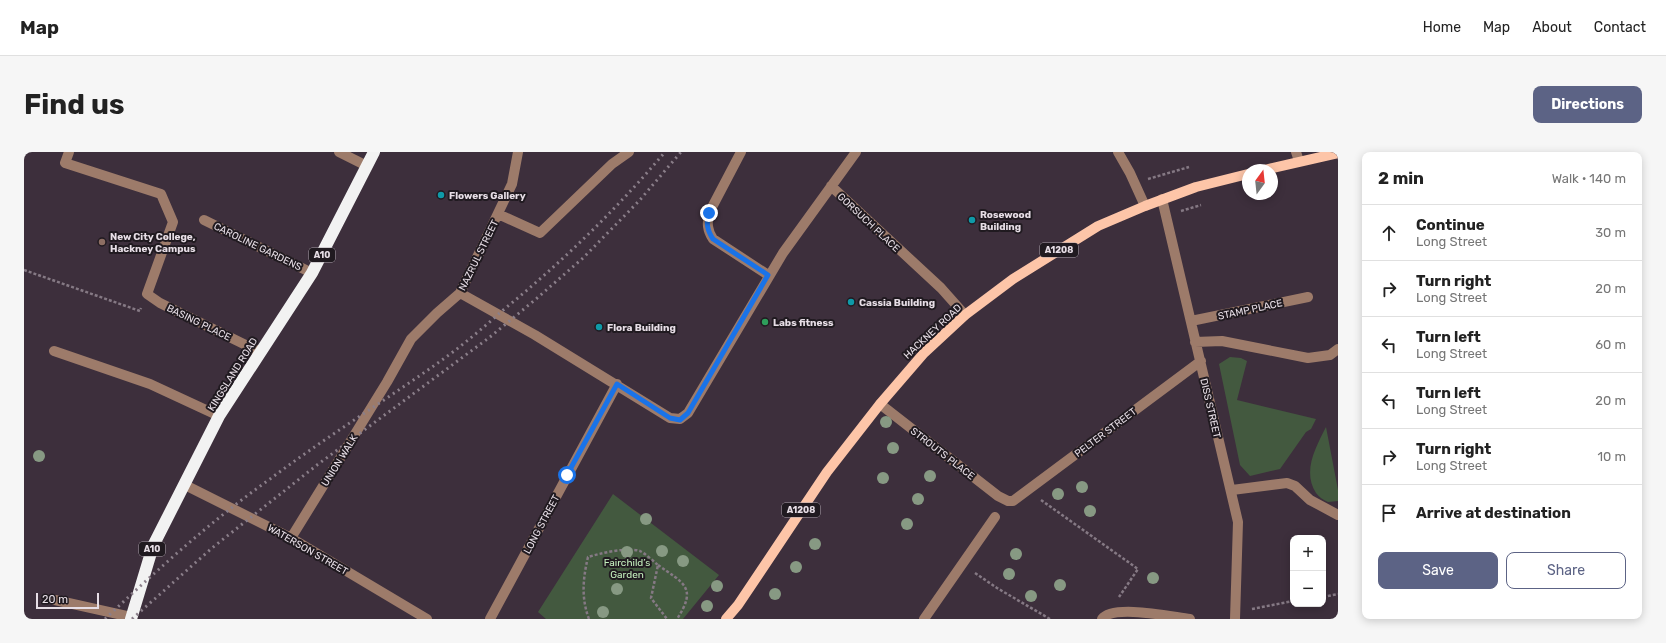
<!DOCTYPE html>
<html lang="en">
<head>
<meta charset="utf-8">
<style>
	:root { --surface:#fff; --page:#f6f6f6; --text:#222; --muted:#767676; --line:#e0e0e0; --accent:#5c6385 }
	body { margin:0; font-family:Rubik,sans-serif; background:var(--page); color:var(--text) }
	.controls { position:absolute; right:12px; bottom:12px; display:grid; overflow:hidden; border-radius:8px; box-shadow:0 2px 10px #0003 }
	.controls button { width:36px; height:36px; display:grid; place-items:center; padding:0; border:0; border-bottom:1px solid var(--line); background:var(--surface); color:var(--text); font:20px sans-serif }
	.compass { position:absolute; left:1218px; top:12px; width:36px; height:36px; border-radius:50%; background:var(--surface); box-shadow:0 2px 10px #0003; rotate:15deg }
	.scale { position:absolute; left:12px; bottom:10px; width:63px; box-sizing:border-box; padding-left:4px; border:2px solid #e7dee6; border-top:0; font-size:11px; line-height:14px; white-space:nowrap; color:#e7dee6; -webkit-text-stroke:3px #201a20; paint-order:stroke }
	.stop { position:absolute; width:12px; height:12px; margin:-9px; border:3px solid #1a73e8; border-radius:50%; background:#fff }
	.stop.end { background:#1a73e8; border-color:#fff; box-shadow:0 1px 4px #0008 }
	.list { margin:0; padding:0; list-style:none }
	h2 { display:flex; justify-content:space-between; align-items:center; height:52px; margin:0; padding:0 16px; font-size:17px }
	h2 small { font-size:13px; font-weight:400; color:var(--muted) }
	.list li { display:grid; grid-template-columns:26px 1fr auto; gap:12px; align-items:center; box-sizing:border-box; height:56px; padding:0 16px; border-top:1px solid var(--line) }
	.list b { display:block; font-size:15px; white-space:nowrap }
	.list p { margin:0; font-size:13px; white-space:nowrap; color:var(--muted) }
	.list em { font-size:13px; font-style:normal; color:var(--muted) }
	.actions { display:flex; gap:8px; padding:12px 16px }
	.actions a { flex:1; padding:9px 0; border:1px solid var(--accent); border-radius:8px; text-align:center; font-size:14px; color:var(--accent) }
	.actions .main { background:var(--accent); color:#fff }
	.icon { flex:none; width:22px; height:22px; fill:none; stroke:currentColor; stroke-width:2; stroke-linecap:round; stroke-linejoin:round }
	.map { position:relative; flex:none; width:1314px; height:467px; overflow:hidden; border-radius:8px }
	header { display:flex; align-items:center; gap:24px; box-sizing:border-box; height:56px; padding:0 20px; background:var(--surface); border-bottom:1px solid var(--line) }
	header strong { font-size:19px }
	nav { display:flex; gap:22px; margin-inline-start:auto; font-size:14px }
	.intro { display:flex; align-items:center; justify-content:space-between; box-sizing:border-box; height:96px; padding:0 24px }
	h1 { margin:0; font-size:28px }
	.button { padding:10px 18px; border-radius:8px; background:var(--accent); color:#fff; font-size:14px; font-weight:700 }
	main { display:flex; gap:24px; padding:0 24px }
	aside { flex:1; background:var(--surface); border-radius:8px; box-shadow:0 2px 10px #0003 }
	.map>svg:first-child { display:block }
	.green { fill:#43593f }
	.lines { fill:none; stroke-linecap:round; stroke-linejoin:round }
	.path { stroke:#857984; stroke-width:2.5; stroke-dasharray:3 2; stroke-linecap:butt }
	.minor { stroke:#9d7b6a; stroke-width:10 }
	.major { stroke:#fdc5a8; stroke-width:10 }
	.highway { stroke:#f2f2f2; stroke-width:12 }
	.rail { stroke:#8b7f8a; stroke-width:3; stroke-dasharray:2 4; stroke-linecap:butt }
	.tree { fill:#879983 }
	.route { stroke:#1a73e8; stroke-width:5 }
	.culture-dot { fill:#0f9aa8; stroke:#201a20; stroke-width:1.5 }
	.education-dot { fill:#8d6e63; stroke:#201a20; stroke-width:1.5 }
	.leisure-dot { fill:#2e9e5b; stroke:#201a20; stroke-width:1.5 }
	.labels { text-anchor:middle; stroke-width:4; stroke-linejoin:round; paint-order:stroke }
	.shield { fill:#201a20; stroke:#aba3ab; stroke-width:1 }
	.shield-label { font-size:9px; font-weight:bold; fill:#e7dee6 }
	.poi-label { font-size:10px; font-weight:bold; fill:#e7dee6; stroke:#201a20; text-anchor:start }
	.street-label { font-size:10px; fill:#e7dee6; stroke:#201a20 }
	.park-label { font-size:10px; fill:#c4efbd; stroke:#201a20 }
</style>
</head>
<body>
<header>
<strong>Map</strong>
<nav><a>Home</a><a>Map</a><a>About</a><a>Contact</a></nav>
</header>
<div class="intro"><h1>Find us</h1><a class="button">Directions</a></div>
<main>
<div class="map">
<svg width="1314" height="467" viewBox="0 0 1314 467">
	<rect width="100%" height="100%" fill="#3d2f3c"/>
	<path class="green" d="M1206,205L1217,206L1223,209L1213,248L1292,267L1287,277L1282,280L1256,317L1226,324L1216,313L1195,212Z
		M1302,275L1314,338V349L1304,350C1299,348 1295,345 1292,341C1278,319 1292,295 1302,275Z
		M589,342L695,423L659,467H522L514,460Z"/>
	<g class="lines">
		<path class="path" d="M1124,27L1165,15
			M1157,59L1177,53
			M0,118L116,159L117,156
			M1017,348L1114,417L1095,445
			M634,413C659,431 674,435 653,467
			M951,421L973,436L1026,467
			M1299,445L1314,442
			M1228,457L1269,449
			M565,467C557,446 559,426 564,405C577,401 603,395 616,399C622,402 629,409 634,413L627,446L643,467"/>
		<path class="minor" d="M45,0L41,11L137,42L149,70L123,142L136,151L236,200
			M315,0L343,14
			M717,0L685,61C683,71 683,78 689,87L744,123
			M1094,0L1106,21L1121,54
			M1272,0L1275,9
			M807,34L917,136L941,163
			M1138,47L1214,370L1211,467
			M474,62L516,81L588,12L605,0
			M180,68L288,121
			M436,141L511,183L646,266L656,267L664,261L759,101L832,0
			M1167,169L1284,145
			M1171,190L1198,189L1284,206L1306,203L1314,197
			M30,199L126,232L195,264
			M856,252L974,344L984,349H989L1177,209
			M161,333L267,386L403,467
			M1208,338L1263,331L1271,334L1286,348L1314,363
			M267,386L363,230L387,187L413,161L436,141L488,32L494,0
			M31,448L107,465
			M466,467L593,232
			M900,467L971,365
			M1078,467C1089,452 1148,465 1166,467"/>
		<path class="major" d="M1240,18L1314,1
			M702,467L714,453L803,320L856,252L900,201L941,163L989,127L1074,74L1121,54L1172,35L1224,22"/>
		<path class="highway" d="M107,467L129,394L195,264L288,121L350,0"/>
		<path class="rail" d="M81,467C134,417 187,369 246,327C302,285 362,248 418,208C439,193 459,176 478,159C537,111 592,58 641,0
			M108,467L188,396L293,313L466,185L512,147L559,106L615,49L657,0"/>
	</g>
	<g class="tree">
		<circle cx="862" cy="270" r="6"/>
		<circle cx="869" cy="296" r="6"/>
		<circle cx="15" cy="304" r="6"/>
		<circle cx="906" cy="324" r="6"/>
		<circle cx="859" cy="326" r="6"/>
		<circle cx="1058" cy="335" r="6"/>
		<circle cx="1034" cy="342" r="6"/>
		<circle cx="894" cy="347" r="6"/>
		<circle cx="1066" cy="359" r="6"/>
		<circle cx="622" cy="367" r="6"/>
		<circle cx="883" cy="372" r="6"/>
		<circle cx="791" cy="392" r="6"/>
		<circle cx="638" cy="399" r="6"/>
		<circle cx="603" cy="400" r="6"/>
		<circle cx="992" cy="402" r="6"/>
		<circle cx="659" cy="409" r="6"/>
		<circle cx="772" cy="415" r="6"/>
		<circle cx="985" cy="422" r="6"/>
		<circle cx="1129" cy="426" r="6"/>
		<circle cx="1036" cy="433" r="6"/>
		<circle cx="693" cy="434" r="6"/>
		<circle cx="593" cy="437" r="6"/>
		<circle cx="751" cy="442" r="6"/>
		<circle cx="1007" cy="444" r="6"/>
		<circle cx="683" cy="454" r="6"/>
		<circle cx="579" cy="460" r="6"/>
	</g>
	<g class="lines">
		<path class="route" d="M543,323L593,232L646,266L656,268L664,261L744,123L689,87C683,78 682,71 685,61"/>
	</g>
	<g class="culture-dot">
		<circle cx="417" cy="43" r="4"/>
		<circle cx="948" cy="68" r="4"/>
		<circle cx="827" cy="150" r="4"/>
		<circle cx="575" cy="175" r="4"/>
	</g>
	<circle class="education-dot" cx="78" cy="90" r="4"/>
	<circle class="leisure-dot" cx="741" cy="170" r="4"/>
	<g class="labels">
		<g class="shield">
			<rect x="1016" y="91" width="38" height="14" rx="3"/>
			<rect x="285" y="96" width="26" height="14" rx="3"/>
			<rect x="758" y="351" width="38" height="14" rx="3"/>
			<rect x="115" y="390" width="26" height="14" rx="3"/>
		</g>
		<g class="shield-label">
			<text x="1035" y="101">A1208</text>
			<text x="298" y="106">A10</text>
			<text x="777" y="361">A1208</text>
			<text x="128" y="400">A10</text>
		</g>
		<g class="poi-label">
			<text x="425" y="47">Flowers Gallery</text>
			<text x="956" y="66">Rosewood<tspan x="956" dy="12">Building</tspan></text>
			<text x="86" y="88">New City College,<tspan x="86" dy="12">Hackney Campus</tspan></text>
			<text x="835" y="154">Cassia Building</text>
			<text x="749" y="174">Labs fitness</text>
			<text x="583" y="179">Flora Building</text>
		</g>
		<g class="street-label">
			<text transform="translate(845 70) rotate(43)" y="4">GORSUCH PLACE</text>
			<text transform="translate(234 94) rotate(26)" y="4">CAROLINE GARDENS</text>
			<text transform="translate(454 103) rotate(-64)" y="4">NAZRUL STREET</text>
			<text transform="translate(1226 157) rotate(-12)" y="4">STAMP PLACE</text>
			<text transform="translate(175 170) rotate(26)" y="4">BASING PLACE</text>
			<text transform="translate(908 179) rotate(-43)" y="4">HACKNEY ROAD</text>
			<text transform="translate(208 222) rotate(-58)" y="4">KINGSLAND ROAD</text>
			<text transform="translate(1187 256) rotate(77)" y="4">DISS STREET</text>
			<text transform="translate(1081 280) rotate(-37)" y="4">PELTER STREET</text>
			<text transform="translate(919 301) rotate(38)" y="4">STROUTS PLACE</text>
			<text transform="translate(315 308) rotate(-58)" y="4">UNION WALK</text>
			<text transform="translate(517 372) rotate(-62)" y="4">LONG STREET</text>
			<text transform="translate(284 397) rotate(30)" y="4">WATERSON STREET</text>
		</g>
		<g class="park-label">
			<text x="603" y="414">Fairchild’s<tspan x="603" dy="12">Garden</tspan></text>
		</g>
	</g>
</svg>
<div class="controls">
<button>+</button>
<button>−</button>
</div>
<svg class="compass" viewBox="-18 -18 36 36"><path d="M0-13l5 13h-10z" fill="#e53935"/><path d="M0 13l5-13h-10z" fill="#767676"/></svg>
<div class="scale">20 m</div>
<div class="stop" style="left:543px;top:323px"></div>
<div class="stop end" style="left:685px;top:61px"></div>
</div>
<aside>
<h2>2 min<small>Walk · 140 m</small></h2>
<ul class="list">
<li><svg class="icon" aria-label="ahead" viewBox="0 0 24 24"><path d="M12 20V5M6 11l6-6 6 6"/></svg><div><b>Continue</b><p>Long Street</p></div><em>30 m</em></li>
<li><svg class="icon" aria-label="right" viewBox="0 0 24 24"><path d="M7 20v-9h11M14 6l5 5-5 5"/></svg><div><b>Turn right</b><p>Long Street</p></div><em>20 m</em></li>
<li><svg class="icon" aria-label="left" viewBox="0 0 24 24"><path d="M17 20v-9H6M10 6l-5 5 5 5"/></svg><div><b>Turn left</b><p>Long Street</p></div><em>60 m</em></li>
<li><svg class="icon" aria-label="left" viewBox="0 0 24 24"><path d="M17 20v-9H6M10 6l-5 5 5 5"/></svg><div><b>Turn left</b><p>Long Street</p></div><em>20 m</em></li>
<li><svg class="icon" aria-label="right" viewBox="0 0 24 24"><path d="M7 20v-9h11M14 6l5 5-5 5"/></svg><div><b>Turn right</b><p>Long Street</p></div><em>10 m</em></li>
<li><svg class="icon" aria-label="arrive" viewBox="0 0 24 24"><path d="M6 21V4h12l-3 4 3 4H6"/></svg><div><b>Arrive at destination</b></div></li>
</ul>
<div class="actions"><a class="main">Save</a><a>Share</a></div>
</aside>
</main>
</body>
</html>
